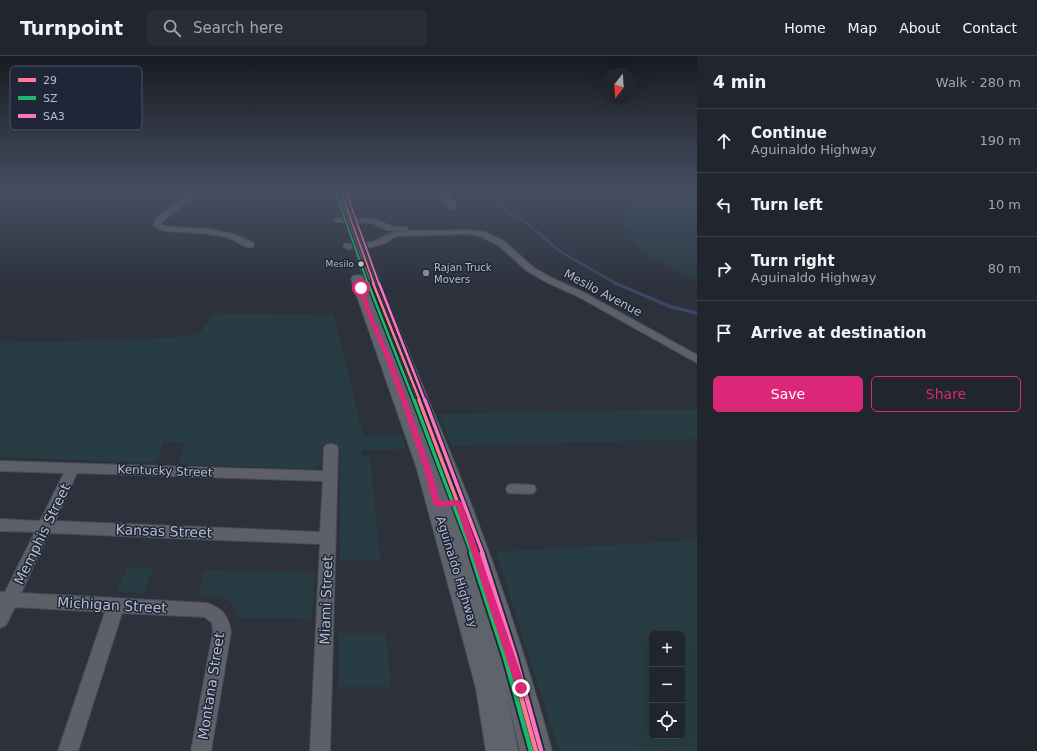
<!DOCTYPE html>
<html lang="en">
<head>
<meta charset="utf-8">
<style>
	:root { --surface:#21252d; --page:#292d35; --text:#f1f3f6; --muted:#a2a5aa; --line:#3e4249; --accent:#db2777 }
	body { margin:0; font-family:"DejaVu Sans",sans-serif; background:var(--page); color:var(--text) }
	.controls { position:absolute; right:12px; bottom:12px; display:grid; overflow:hidden; border-radius:6px; box-shadow:0 4px 16px #0002 }
	.controls button { width:36px; height:36px; display:grid; place-items:center; padding:0; border:0; border-bottom:1px solid var(--line); background:var(--surface); color:var(--text); font:20px sans-serif }
	.compass { position:absolute; left:601px; top:12px; width:36px; height:36px; border-radius:50%; background:var(--surface); box-shadow:0 4px 16px #0002; rotate:197deg }
	.stop { position:absolute; width:12px; height:12px; margin:-9px; border:3px solid #db2777; border-radius:50%; background:#fff }
	.stop.end { background:#db2777; border-color:#fff; box-shadow:0 1px 4px #0008 }
	.list { margin:0; padding:0; list-style:none }
	h2 { display:flex; justify-content:space-between; align-items:center; height:52px; margin:0; padding:0 16px; font-size:17px }
	h2 small { font-size:13px; font-weight:400; color:var(--muted) }
	.list li { display:grid; grid-template-columns:26px 1fr auto; gap:12px; align-items:center; box-sizing:border-box; height:64px; padding:0 16px; border-top:1px solid var(--line) }
	.list b { display:block; font-size:15px; white-space:nowrap }
	.list p { margin:0; font-size:13px; white-space:nowrap; color:var(--muted) }
	.list em { font-size:13px; font-style:normal; color:var(--muted) }
	.actions { display:flex; gap:8px; padding:12px 16px }
	.actions a { flex:1; padding:9px 0; border:1px solid var(--accent); border-radius:6px; text-align:center; font-size:14px; color:var(--accent) }
	.actions .main { background:var(--accent); color:#fff }
	.icon { flex:none; width:22px; height:22px; fill:none; stroke:currentColor; stroke-width:2; stroke-linecap:round; stroke-linejoin:round }
	.map { position:relative; flex:none; width:697px; height:695px; overflow:hidden }
	header { display:flex; align-items:center; gap:24px; box-sizing:border-box; height:56px; padding:0 20px; background:var(--surface); border-bottom:1px solid var(--line) }
	header strong { font-size:19px }
	nav { display:flex; gap:22px; margin-inline-start:auto; font-size:14px }
	.search { width:280px; height:36px; background:var(--page); display:flex; align-items:center; gap:10px; box-sizing:border-box; padding:0 14px; border-radius:6px; color:var(--muted); font-size:15px }
	main { display:flex }
	aside { flex:1; background:var(--surface) }
	.map>svg:first-child { display:block }
	.green { fill:#283c43; fill-rule:evenodd }
	.lines { fill:none; stroke-linecap:round; stroke-linejoin:round }
	.stream-far1 { stroke:#394868; stroke-width:2.5 }
	.stream { stroke:#394868; stroke-width:3.5 }
	.minor-casing { stroke:#494c55; stroke-width:2 }
	.primary-casing { stroke:#4a4e59; stroke-width:2 }
	.minor { fill:#5d6069; fill-rule:evenodd }
	.primary { fill:#5f636b; fill-rule:evenodd }
	.bus-1-far3-casing { stroke:#1e2638; stroke-width:4 }
	.bus-1-far2-casing { stroke:#1e2638; stroke-width:5 }
	.bus-1-far1-casing { stroke:#1e2638; stroke-width:6 }
	.bus-1-casing { stroke:#1e2638; stroke-width:8 }
	.bus-2-far3-casing { stroke:#1e2638; stroke-width:4 }
	.bus-2-far2-casing { stroke:#1e2638; stroke-width:5 }
	.bus-2-far1-casing { stroke:#1e2638; stroke-width:6 }
	.bus-2-casing { stroke:#1e2638; stroke-width:8 }
	.bus-3-far3-casing { stroke:#1e2638; stroke-width:4 }
	.bus-3-far2-casing { stroke:#1e2638; stroke-width:5 }
	.bus-3-far1-casing { stroke:#1e2638; stroke-width:6 }
	.bus-3-casing { stroke:#1e2638; stroke-width:8 }
	.bus-1-far3 { stroke:#fe7a93; stroke-width:2 }
	.bus-1-far2 { stroke:#fe7a93; stroke-width:2.5 }
	.bus-1-far1 { stroke:#fe7a93; stroke-width:3.5 }
	.bus-1 { stroke:#fe7a93; stroke-width:4.5 }
	.bus-2-far3 { stroke:#1ab867; stroke-width:2 }
	.bus-2-far2 { stroke:#1ab867; stroke-width:2.5 }
	.bus-2-far1 { stroke:#1ab867; stroke-width:3.5 }
	.bus-2 { stroke:#1ab867; stroke-width:4.5 }
	.bus-3-far3 { stroke:#fc73be; stroke-width:2 }
	.bus-3-far2 { stroke:#fc73be; stroke-width:2.5 }
	.bus-3-far1 { stroke:#fc73be; stroke-width:3.5 }
	.bus-3 { stroke:#fc73be; stroke-width:4.5 }
	.route { fill:#db2777 }
	.bus-dot { fill:#b7bdcc; stroke:#1e2638; stroke-width:1.5 }
	.poi-dot { fill:#868c9a; stroke:#1e2638; stroke-width:1.5 }
	.labels { text-anchor:middle; stroke-width:3; stroke-linejoin:round; paint-order:stroke }
	.far-bus-label { font-size:9px; fill:#b7bdcc; stroke:#1e2638; text-anchor:end }
	.far-poi-label { font-size:10px; fill:#b7bdcc; stroke:#1e2638; text-anchor:start }
	.street-label { font-size:12px; fill:#b7bdcc; stroke:#1e2638 }
	.near-street-label { font-size:14px; fill:#b7bdcc; stroke:#1e2638 }
	.key { fill:#1e2638; stroke:#4c5364; stroke-width:1 }
	.key-label { font-size:11px; fill:#b7bdcc }
</style>
</head>
<body>
<header>
<strong>Turnpoint</strong>
<div class="search"><svg class="icon" aria-label="search" viewBox="0 0 24 24"><circle cx="10" cy="10" r="6"/><path d="M15 15l6 6"/></svg>Search here</div>
<nav><a>Home</a><a>Map</a><a>About</a><a>Contact</a></nav>
</header>
<main>
<div class="map">
<svg width="697" height="695" viewBox="0 0 697 695">
	<rect width="100%" height="100%" fill="#2c313c"/>
	<path class="green" d="M634,136H697V226L640,195L620,164Z
		M215,257L334,259L363,380L403,379L405,393L361,394V400H370L380,504H340V393L322,392L321,408L315,413L178,408L185,387L164,386L155,407L0,401V287L149,283L198,279Z
		M697,353V383L452,390L438,358Z
		M697,484V695H559L496,496ZM652,578H682V680H652Z
		M127,511L153,512L144,537L117,536Z
		M205,514L314,517L312,563L239,562C233,540 219,540 198,539Z
		M339,577H386L391,631H339Z"/>
	<g class="lines">
		<path class="stream-far1" d="M494,136L502,152L528,168L561,196L617,228"/>
		<path class="stream" d="M615,227L671,251L697,257"/>
		<defs>
			<path id="minor" d="M190,136H198L162,166L161,168L164,170L207,173L234,178L253,187L254,189L253,191C245,193 237,185 230,182C223,180 215,179 208,178C194,175 163,179 153,169L155,163Z
				M283,136H294L291,138Z
				M441,136H448L457,151L456,153H450Z
				M335,162L373,163L391,170L407,171L408,173L404,175L467,174L485,176L504,185L533,211L552,222L583,236L697,299V307L577,240L546,226L527,215L498,189L480,180L467,178L397,180L385,187L372,191L347,193L343,190L344,188L372,186L392,177L404,175L387,174L372,167L338,166H335Z
				M331,388L336,389L338,392L330,695H310L320,488L49,477L21,537L207,547C222,552 229,560 231,576L211,695H191L213,576L212,567L205,561L122,557L78,695H58L105,556L15,551L6,569L0,572V536H5L35,476L0,475V463L40,465L64,417L0,415V405L323,415L324,392L326,389ZM77,417L323,425L320,476L55,465Z
				M513,428L534,429L536,433L534,437L529,438L508,437L506,433L508,429Z"/>
			<path id="primary" d="M335,136H347C383,242 430,344 471,448C502,529 529,611 552,695H520L508,644L518,695H486L476,632L417,413L351,223L353,220L358,219L363,220Z"/>
		</defs>
		<use href="#minor" class="minor-casing"/>
		<use href="#primary" class="primary-casing"/>
		<use href="#minor" class="minor"/>
		<use href="#primary" class="primary"/>
		<defs>
			<path id="bus-1-far3" d="M341,136L374,228"/>
			<path id="bus-1-far2" d="M373,227L420,345"/>
			<path id="bus-1-far1" d="M419,344L477,498"/>
			<path id="bus-1" d="M477,497L510,601L536,695"/>
			<path id="bus-2-far3" d="M336,138L368,228"/>
			<path id="bus-2-far2" d="M368,227L414,345"/>
			<path id="bus-2-far1" d="M414,344L472,498"/>
			<path id="bus-2" d="M471,497L505,602L531,695"/>
			<path id="bus-3-far3" d="M346,136L379,228"/>
			<path id="bus-3-far2" d="M379,227L425,345"/>
			<path id="bus-3-far1" d="M425,344L483,498"/>
			<path id="bus-3" d="M482,497L515,600L541,694"/>
		</defs>
		<use href="#bus-1-far3" class="bus-1-far3-casing"/>
		<use href="#bus-1-far2" class="bus-1-far2-casing"/>
		<use href="#bus-1-far1" class="bus-1-far1-casing"/>
		<use href="#bus-1" class="bus-1-casing"/>
		<use href="#bus-2-far3" class="bus-2-far3-casing"/>
		<use href="#bus-2-far2" class="bus-2-far2-casing"/>
		<use href="#bus-2-far1" class="bus-2-far1-casing"/>
		<use href="#bus-2" class="bus-2-casing"/>
		<use href="#bus-3-far3" class="bus-3-far3-casing"/>
		<use href="#bus-3-far2" class="bus-3-far2-casing"/>
		<use href="#bus-3-far1" class="bus-3-far1-casing"/>
		<use href="#bus-3" class="bus-3-casing"/>
		<use href="#bus-1-far3" class="bus-1-far3"/>
		<use href="#bus-1-far2" class="bus-1-far2"/>
		<use href="#bus-1-far1" class="bus-1-far1"/>
		<use href="#bus-1" class="bus-1"/>
		<use href="#bus-2-far3" class="bus-2-far3"/>
		<use href="#bus-2-far2" class="bus-2-far2"/>
		<use href="#bus-2-far1" class="bus-2-far1"/>
		<use href="#bus-2" class="bus-2"/>
		<use href="#bus-3-far3" class="bus-3-far3"/>
		<use href="#bus-3-far2" class="bus-3-far2"/>
		<use href="#bus-3-far1" class="bus-3-far1"/>
		<use href="#bus-3" class="bus-3"/>
	</g>
	<linearGradient id="sky" x2="0" y2="1"><stop stop-color="#181b21"/><stop offset="0.58" stop-color="#454e61"/><stop offset="1" stop-color="#454e61" stop-opacity="0"/></linearGradient>
	<rect width="697" height="234" fill="url(#sky)"/>
	<path class="route" d="M361,230L363,232L374,264L391,301L405,339L431,413L440,445L459,444L462,447L526,632L525,636L521,637L517,636L516,632L456,450L437,451L433,448L424,413L399,339L385,301L369,264L358,232Z"/>
	<circle class="bus-dot" cx="361" cy="208" r="3.5"/>
	<circle class="poi-dot" cx="426" cy="217" r="4"/>
	<g class="labels">
		<g class="far-bus-label">
			<text x="354" y="211">Mesilo</text>
		</g>
		<g class="far-poi-label">
			<text x="434" y="215">Rajan Truck<tspan x="434" dy="12">Movers</tspan></text>
		</g>
		<g class="street-label">
			<text transform="translate(603 237) rotate(28)" y="4">Mesilo Avenue</text>
			<text transform="translate(165 415) rotate(2)" y="4">Kentucky Street</text>
			<text transform="translate(457 516) rotate(73)" y="4">Aguinaldo Highway</text>
		</g>
		<g class="near-street-label">
			<text transform="translate(164 475) rotate(2)" y="5">Kansas Street</text>
			<text transform="translate(42 478) rotate(-64)" y="5">Memphis Street</text>
			<text transform="translate(326 544) rotate(-88)" y="5">Miami Street</text>
			<text transform="translate(112 549) rotate(3)" y="5">Michigan Street</text>
			<text transform="translate(211 630) rotate(-81)" y="5">Montana Street</text>
		</g>
	</g>
	<rect x="10" y="10" width="132" height="64" rx="6" class="key"/>
	<rect x="18" y="22" width="18" height="4" fill="#fe7a93"/>
	<rect x="18" y="40" width="18" height="4" fill="#1ab867"/>
	<rect x="18" y="58" width="18" height="4" fill="#fc73be"/>
	<g class="key-label">
		<text x="43" y="28">29</text>
		<text x="43" y="46">SZ</text>
		<text x="43" y="64">SA3</text>
	</g>
</svg>
<div class="controls">
<button>+</button>
<button>−</button>
<button><svg class="icon" aria-label="locate" viewBox="0 0 24 24"><circle cx="12" cy="12" r="6"/><path d="M12 2v4M12 18v4M2 12h4M18 12h4"/></svg></button>
</div>
<svg class="compass" viewBox="-18 -18 36 36"><path d="M0-13l5 13h-10z" fill="#e53935"/><path d="M0 13l5-13h-10z" fill="#a2a5aa"/></svg>
<div class="stop" style="left:361px;top:232px"></div>
<div class="stop end" style="left:521px;top:632px"></div>
</div>
<aside>
<h2>4 min<small>Walk · 280 m</small></h2>
<ul class="list">
<li><svg class="icon" aria-label="ahead" viewBox="0 0 24 24"><path d="M12 20V5M6 11l6-6 6 6"/></svg><div><b>Continue</b><p>Aguinaldo Highway</p></div><em>190 m</em></li>
<li><svg class="icon" aria-label="left" viewBox="0 0 24 24"><path d="M17 20v-9H6M10 6l-5 5 5 5"/></svg><div><b>Turn left</b></div><em>10 m</em></li>
<li><svg class="icon" aria-label="right" viewBox="0 0 24 24"><path d="M7 20v-9h11M14 6l5 5-5 5"/></svg><div><b>Turn right</b><p>Aguinaldo Highway</p></div><em>80 m</em></li>
<li><svg class="icon" aria-label="arrive" viewBox="0 0 24 24"><path d="M6 21V4h12l-3 4 3 4H6"/></svg><div><b>Arrive at destination</b></div></li>
</ul>
<div class="actions"><a class="main">Save</a><a>Share</a></div>
</aside>
</main>
</body>
</html>
